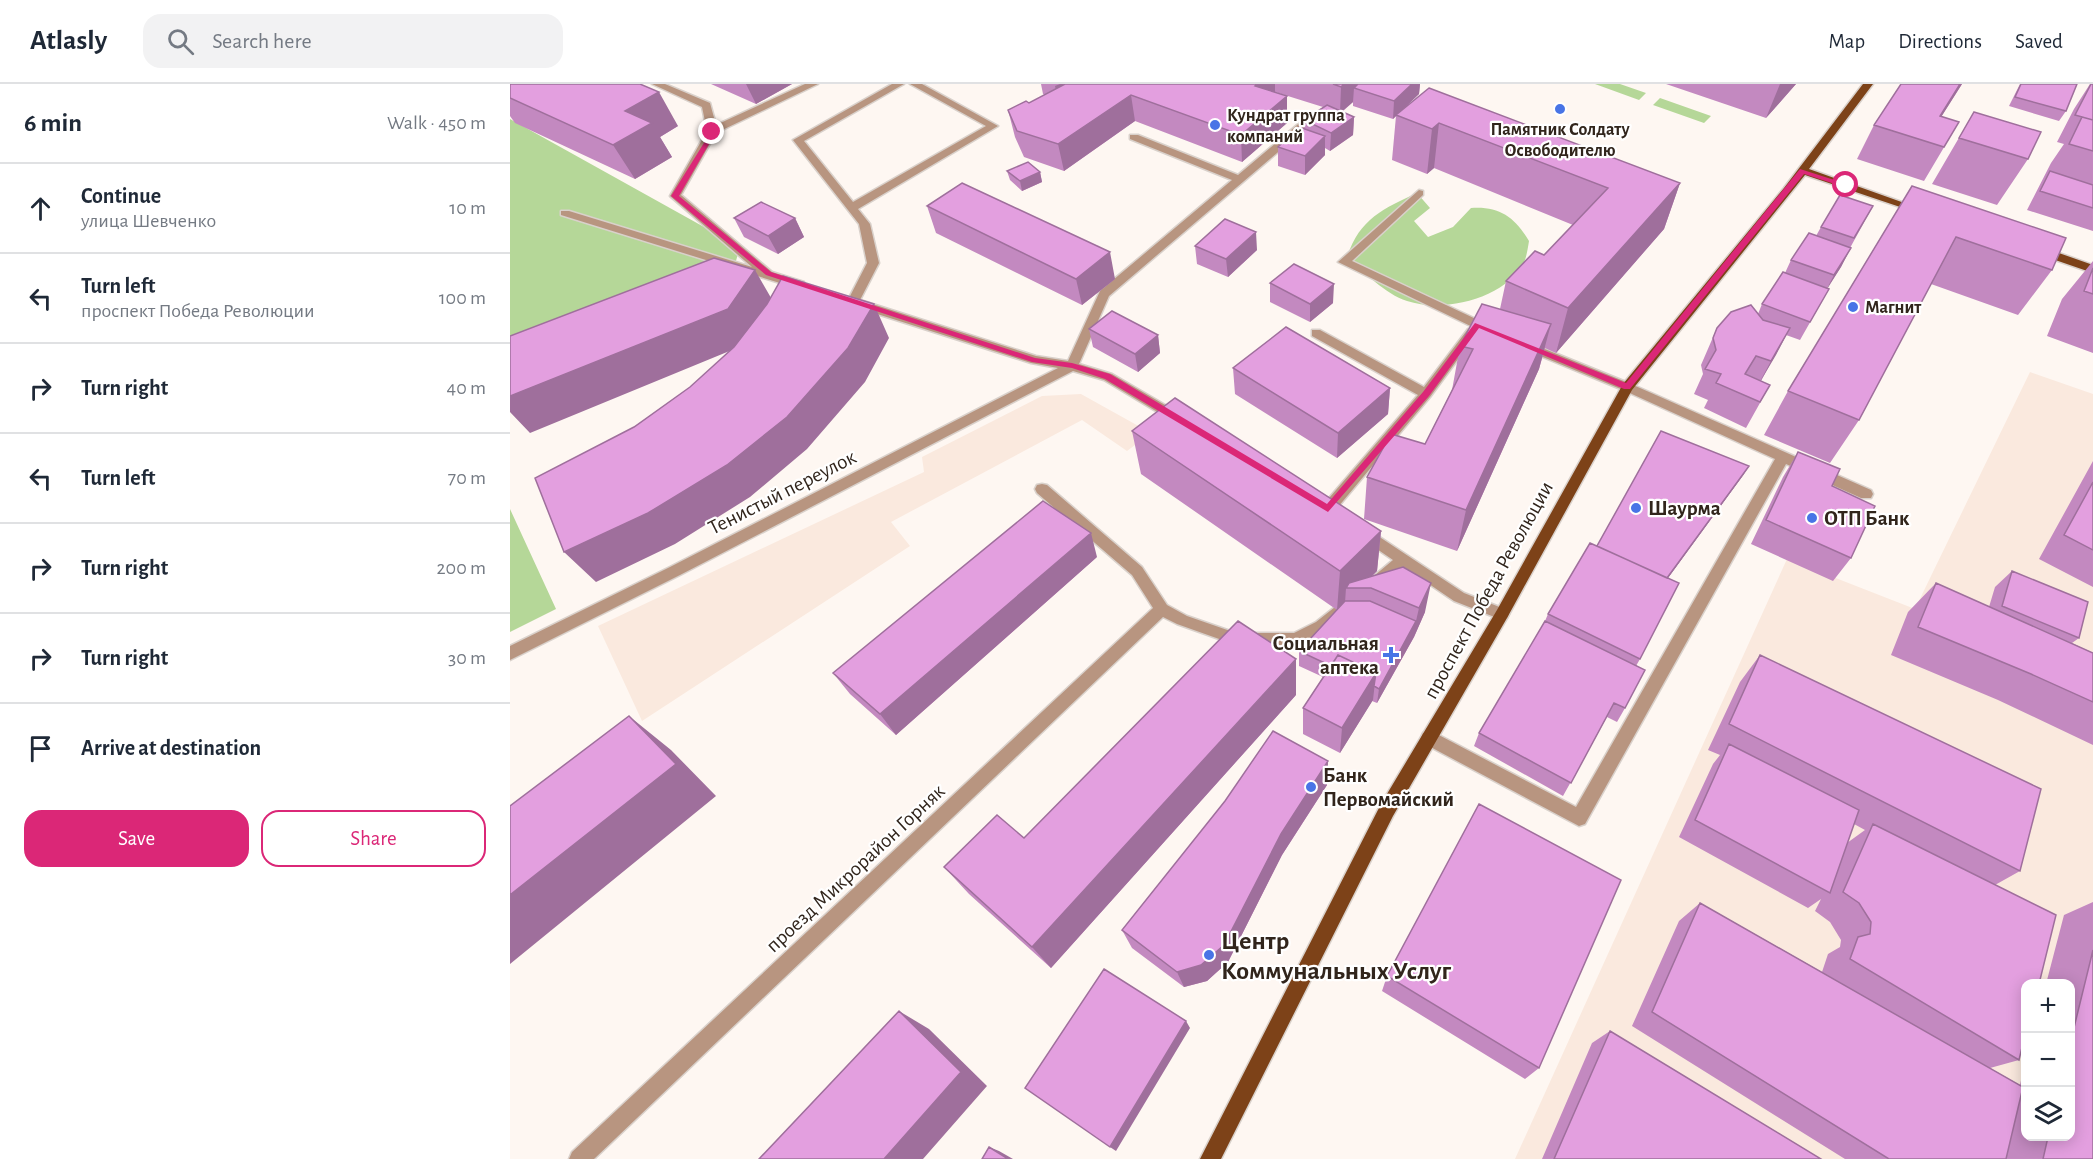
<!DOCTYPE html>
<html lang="en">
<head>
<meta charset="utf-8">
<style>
	:root { --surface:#fff; --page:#f2f2f3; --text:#1f2937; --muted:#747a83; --line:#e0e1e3; --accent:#db2777 }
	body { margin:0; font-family:"Alegreya Sans",sans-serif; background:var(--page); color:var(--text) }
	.controls { position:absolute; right:18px; bottom:18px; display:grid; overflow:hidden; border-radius:12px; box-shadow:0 3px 15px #0003 }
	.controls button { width:54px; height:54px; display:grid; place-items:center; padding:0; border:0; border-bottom:2px solid var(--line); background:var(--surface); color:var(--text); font:30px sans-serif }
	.stop { position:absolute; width:18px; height:18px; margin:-14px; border:4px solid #db2777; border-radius:50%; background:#fff }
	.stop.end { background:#db2777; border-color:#fff; box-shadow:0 2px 6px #0008 }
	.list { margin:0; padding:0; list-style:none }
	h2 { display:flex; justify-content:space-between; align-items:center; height:78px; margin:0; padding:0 24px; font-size:26px }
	h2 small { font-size:20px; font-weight:400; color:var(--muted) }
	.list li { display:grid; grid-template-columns:39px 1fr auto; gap:18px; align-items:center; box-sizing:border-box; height:90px; padding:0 24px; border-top:2px solid var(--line) }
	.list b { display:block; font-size:22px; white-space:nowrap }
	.list p { margin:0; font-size:20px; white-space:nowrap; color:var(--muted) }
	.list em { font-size:20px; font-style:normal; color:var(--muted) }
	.actions { display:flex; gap:12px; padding:18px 24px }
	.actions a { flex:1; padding:14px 0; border:2px solid var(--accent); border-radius:18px; text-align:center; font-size:21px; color:var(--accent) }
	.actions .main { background:var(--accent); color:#fff }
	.icon { flex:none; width:33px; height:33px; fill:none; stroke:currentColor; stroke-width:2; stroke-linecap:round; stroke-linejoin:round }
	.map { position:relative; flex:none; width:1583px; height:1075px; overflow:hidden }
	header { display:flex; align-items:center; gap:36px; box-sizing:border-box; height:84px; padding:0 30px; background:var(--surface); border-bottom:2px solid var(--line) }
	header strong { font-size:28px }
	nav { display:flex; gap:33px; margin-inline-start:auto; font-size:21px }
	.search { width:420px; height:54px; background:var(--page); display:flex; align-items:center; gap:15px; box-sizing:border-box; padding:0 21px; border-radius:18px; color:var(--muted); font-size:22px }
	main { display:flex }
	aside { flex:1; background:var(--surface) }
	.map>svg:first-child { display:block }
	.built { fill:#fae9de; fill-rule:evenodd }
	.green { fill:#b5d798 }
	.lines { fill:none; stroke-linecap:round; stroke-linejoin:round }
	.minor-casing { stroke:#d9d1cb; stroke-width:3 }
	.major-casing { stroke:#d9d1cb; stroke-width:3 }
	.minor { fill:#b89580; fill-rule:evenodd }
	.major { fill:#7d4218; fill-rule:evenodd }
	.wall { fill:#c389c0; fill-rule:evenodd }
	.shaded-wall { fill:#9f6f9c }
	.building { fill:#e39fdf; stroke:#9f6f9c; stroke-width:1.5 }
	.route { fill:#db2777 }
	.poi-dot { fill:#4874e6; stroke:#fff; stroke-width:2 }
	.labels { text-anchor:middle; stroke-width:4.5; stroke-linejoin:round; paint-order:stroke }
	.far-poi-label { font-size:18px; font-weight:bold; fill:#31251c; stroke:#fff; text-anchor:start }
	.street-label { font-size:21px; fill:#31251c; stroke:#fff }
	.poi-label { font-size:21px; font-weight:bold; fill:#31251c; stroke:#fff; text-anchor:start }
	.near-poi-label { font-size:26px; font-weight:bold; fill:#31251c; stroke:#fff; text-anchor:start }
</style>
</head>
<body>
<header>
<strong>Atlasly</strong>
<div class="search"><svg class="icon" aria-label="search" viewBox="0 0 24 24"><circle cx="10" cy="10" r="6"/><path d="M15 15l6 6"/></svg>Search here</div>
<nav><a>Map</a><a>Directions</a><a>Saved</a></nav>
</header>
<main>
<aside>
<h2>6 min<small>Walk · 450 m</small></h2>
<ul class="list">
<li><svg class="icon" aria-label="ahead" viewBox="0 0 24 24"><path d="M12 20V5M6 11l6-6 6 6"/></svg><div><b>Continue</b><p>улица Шевченко</p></div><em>10 m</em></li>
<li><svg class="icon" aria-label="left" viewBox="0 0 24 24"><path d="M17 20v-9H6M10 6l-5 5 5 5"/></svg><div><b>Turn left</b><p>проспект Победа Революции</p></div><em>100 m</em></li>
<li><svg class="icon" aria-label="right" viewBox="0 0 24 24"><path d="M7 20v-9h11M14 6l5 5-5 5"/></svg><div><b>Turn right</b></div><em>40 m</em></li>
<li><svg class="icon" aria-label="left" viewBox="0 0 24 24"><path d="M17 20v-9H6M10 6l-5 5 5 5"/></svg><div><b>Turn left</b></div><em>70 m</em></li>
<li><svg class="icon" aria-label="right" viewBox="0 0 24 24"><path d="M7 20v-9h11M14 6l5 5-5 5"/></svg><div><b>Turn right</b></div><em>200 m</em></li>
<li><svg class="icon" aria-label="right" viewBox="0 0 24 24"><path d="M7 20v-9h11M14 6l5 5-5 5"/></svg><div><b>Turn right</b></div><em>30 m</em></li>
<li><svg class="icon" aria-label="arrive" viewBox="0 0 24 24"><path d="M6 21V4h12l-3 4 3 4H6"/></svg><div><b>Arrive at destination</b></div></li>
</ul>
<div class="actions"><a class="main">Save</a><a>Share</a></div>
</aside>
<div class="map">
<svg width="1583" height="1075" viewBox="0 0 1583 1075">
	<rect width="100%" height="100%" fill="#fef7f2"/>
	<path class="built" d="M1520,288L1583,310V1075H1005L1277,475L1405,525ZM1516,900H1560V1052H1516Z
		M571,310L641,349L617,367L572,336L381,438L400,462L132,637L88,542L414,388L412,373L532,312Z"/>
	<path class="green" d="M1085,0H1110L1136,9L1129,16Z
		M1150,14L1201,32L1194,39L1143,21Z
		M0,35L230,163L221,194L0,280Z
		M907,109L920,124L904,137L918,153L943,143L961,124C989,122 1005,133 1019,157C1018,163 1017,170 1015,176C997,215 934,229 897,217C875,210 855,188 837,174C848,136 874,124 907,109Z
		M0,425L46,525L0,548Z"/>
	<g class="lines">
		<defs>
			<path id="minor" d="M142,0H155L200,19L206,41L295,0H308L206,49L171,111L262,188L294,198V204H286L51,131V127H59L242,183L160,112L197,47L192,23Z
				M382,0H394L294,57L343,118L476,42L400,0H412L488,42L348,125L360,140L369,179L350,216L526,272L558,277L590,207L722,96L620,55V51H628L728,91L800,30H808V34L599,212L569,280L602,290L674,332L675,335L674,338H664L594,296L563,287L170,491L0,576V562L160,483L548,284L521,279L339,221L337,218L357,179L349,140L283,56Z
				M909,106L913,107V111L842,177L983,243V249H975L828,178Z
				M962,244L968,248L920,313L823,429H813L811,425L813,421L908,311L802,252V246H810L914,303L958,245Z
				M1015,257L1121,300L1361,406L1363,410L1361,414H1351L1276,380L1075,740L1069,742L913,659L911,654L913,649L919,647L925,649L1066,723L1265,375L1113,306L1011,264V258Z
				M532,400L537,401L632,483L657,521L677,532L726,549H784L806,538L825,523H835L837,527L816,546L786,561H726L667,540L653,533L84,1075H59L62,1068L643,524L622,491L527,409L525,405L527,401Z
				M853,442L954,509L997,526L999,530L997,534L992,536L944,517L894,483L868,505H858L856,501L858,497L883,476L848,452L846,448Z"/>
			<path id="major" d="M1353,0H1363L1299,85L1414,126L1413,128H1405L1295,91L1122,306L997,534L883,732L711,1075H690L871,720L987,526L1113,300L1274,104Z
				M1529,162L1583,181V189L1525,169V163Z"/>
		</defs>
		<use href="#minor" class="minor-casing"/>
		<use href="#major" class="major-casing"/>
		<use href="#minor" class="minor"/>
		<use href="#major" class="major"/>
	</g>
	<path class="wall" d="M0,0L168,42L150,53L162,73L125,95L5,39L0,32Z
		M201,0H282L246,20Z
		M531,0H910L909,10L892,26L1170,99L1154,145L1046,269L1035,264L1029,285L947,467L854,435L857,393L915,360L942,306L950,262L990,225L996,197L1034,171L1063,141L924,84L917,90L882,76L886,32L883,35L843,22V18L832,28L844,33L843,51L820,67L815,64V71L795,91L768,82V63L794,45V36L813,23L765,8H764L777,12V39L732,78L625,37L554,87L514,73L505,53L498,26L519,19L535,11L533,10Z
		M1156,0H1286L1256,34Z
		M1391,0H1452L1431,33L1449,38L1414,97L1347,75L1364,41Z
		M1510,0H1567L1556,27L1549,37L1499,22Z
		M1580,0H1583V147L1517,126L1541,79L1554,60L1547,58L1564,25Z
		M1464,28L1518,75L1487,121L1422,100Z
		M497,87L530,88L532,98L512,107L500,96Z
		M1402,102L1542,186L1508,231L1421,200L1349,336L1320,379L1254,351L1278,307Z
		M417,122L605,195L572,221L426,149Z
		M1363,122L1340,164L1331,183L1317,204L1319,205L1290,256L1276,251L1251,297L1260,301L1236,344L1194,324L1198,316L1184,310L1193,290L1191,281L1207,244L1248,230L1252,220L1275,189L1281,176L1306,152L1311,143Z
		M224,134H285L294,153L268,170L234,153Z
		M685,162L747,166L718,193L687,180Z
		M1583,177V269L1537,252L1552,215Z
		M760,199L823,219L800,238L760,218Z
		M579,245L648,251L650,269L628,288L583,263Z
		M723,284L880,304L878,330L827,374L725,310Z
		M622,347L871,447L867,487L861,493L915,528L904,553L867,619L862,617L830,669L793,650V624L813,593L789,582V567L827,526L631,390Z
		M1288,368L1322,402L1341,474L1323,497L1241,460L1273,393Z
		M1583,377V503L1529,475Z
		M1234,390L1158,494L1130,575L1126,582L1115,624L1107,638L1097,633L1053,712L964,662L969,649L1035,537L1038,530L1087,462Z
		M587,473L386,651L340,610L323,589Z
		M1502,487L1569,554L1562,559L1583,569V661L1488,616L1381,571L1398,528L1426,499L1479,523L1485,503Z
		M1250,571L1510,787L1485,801L1509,976L1480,984L1510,1001L1515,978V1053H1560V900H1536L1554,831L1583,818V1075H1335L1122,942L1169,837L1190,819L1312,888L1318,870L1330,863L1331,856L1320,838L1305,827L1311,815L1298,824L1169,753L1203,680L1210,671L1198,666L1230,598ZM1344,740L1355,746L1337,759Z
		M786,611L541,884L459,810L434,783L514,754Z
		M818,677L817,701L772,771L718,878L697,897L674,903L622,864L612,846L715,717Z
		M877,892L1029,984L1015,995L872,907Z
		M1100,947L1311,1075H1032L1082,959Z"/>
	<path class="shaded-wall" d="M236,0H282L246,20Z
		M550,0H584L549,20L545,2Z
		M747,0H765V8L746,29L745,2Z
		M834,0H866L844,4L843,18L830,29L831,3Z
		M902,0H910L909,10L883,35L884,17Z
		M1270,0H1286L1256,34Z
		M1450,0H1452L1416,57L1430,32Z
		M149,8L168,42L150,53L162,73L125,95L103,61L115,27Z
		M621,11L625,37L554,87L548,60Z
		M777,12V39L732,78L731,51Z
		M844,33L843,51L820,67L821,49Z
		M929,39L924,84L917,90L922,45Z
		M815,52V71L795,91V72Z
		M530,88L532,98L512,107L510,97Z
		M1170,99L1154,145L1046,269L1058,224Z
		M285,134L294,153L268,170L258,152Z
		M746,148L747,166L718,193L716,175Z
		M1341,164L1331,183L1314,210L1324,191Z
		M600,168L605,195L572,221L566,195Z
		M245,186L264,219L239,259L20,349L0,328V312Z
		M824,200L823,219L800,238V220Z
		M364,220L379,254L355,298L297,365L240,413L165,460L86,498L54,468Z
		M1041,240L1029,285L947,467L956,426Z
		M1280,244L1266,271L1247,303L1261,277Z
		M648,251L650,269L628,288L625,270Z
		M880,304L878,330L827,374L828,349Z
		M1239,382L1234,390L1152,502L1157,494Z
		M871,447L867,487L850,504H836L835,519L827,526L830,487Z
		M581,449L587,473L386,651L370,630Z
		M921,499L915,528L904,553L867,619L869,605L906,537L909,524Z
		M786,575V611L541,884L522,863Z
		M866,589L863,616L830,669L832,644Z
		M119,632L161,666L206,712L0,880V811Z
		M818,677L817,701L772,771L718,878L697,897L674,903L667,888L771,750Z
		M389,927L419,945L477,1002L413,1075H374Z
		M676,937L680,944L606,1067L600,1063Z
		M479,1063L489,1067L503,1075H498Z"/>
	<path class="building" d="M0,0H130L149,8L115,27L142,39L103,61L0,14Z
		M555,0H747L745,2L777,12L731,51L621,11L548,60L507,47L498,26L516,17L519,19Z
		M823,0H834L831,3Z
		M848,0H902L884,17L844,4Z
		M1391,0H1450L1430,32L1449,38L1434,63L1364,41Z
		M1511,0H1567L1556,27L1505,13Z
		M1581,0H1583V36L1565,31Z
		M919,4L1170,99L1058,224L996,197L1025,167L1034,171L1098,104L929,39L922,45L886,31Z
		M817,21L844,33L821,49L794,36Z
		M1464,28L1531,48L1518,75L1449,54Z
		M1572,33L1583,36V67L1559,60Z
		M789,43L815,52L795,72L768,63Z
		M518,78L530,88L510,97L497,87Z
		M1540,87L1583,101V124L1530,107Z
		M452,99L600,168L566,195L417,122Z
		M1402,102L1556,154L1542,186L1446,153L1349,336L1278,307Z
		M1330,111L1363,122L1344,154L1311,143Z
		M251,118L285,134L258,152L224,134Z
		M715,135L746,148L716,175L685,162Z
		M1299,149L1341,164L1324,191L1281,176Z
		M204,174L245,186L218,225L0,312V252Z
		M784,180L824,200L800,220L760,199Z
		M1583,184V210L1574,207Z
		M1273,188L1319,205L1300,238L1252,220Z
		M273,192L364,220L338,264L277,333L217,381L138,429L54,468L25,394L124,343L180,303L224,263L257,220Z
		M972,220L1041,240L956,426L857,393L881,350L915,360L963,265L950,262Z
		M1241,221L1253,236L1280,244L1261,277L1246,272L1235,290L1260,301L1250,318L1206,299L1211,290L1195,285L1206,266L1203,254L1207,244L1221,228Z
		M602,227L648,251L625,270L579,245Z
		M776,243L880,304L828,349L723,284Z
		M665,314L871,447L830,487L622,347Z
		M1151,347L1239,382L1157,494L1087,462Z
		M1288,368L1330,385L1322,402L1365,422L1341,474L1256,436Z
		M1583,398V466L1554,451Z
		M533,417L581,449L370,630L323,589Z
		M1080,459L1169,499L1130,575L1038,530Z
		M893,483L921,499L909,524L861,504H836L839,499Z
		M1502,487L1578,518L1569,554L1492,522Z
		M1426,499L1583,569V618L1521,590L1408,543Z
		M835,517H860L906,537L869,605L864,602L866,589L828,571L821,582L789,567Z
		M728,537L786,575L522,863L434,783L487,731L514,754Z
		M1035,537L1135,586L1115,624L1104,619L1061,699L969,649Z
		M828,571L866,589L832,644L793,624Z
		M1250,571L1531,705L1510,787L1219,640Z
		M119,632L166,680L0,811V722Z
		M763,647L818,677L771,750L714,861L691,881L667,888L612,846L715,717Z
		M1219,660L1349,726L1320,809L1185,736Z
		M969,720L1111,796L1029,984L877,892Z
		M1363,740L1546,831L1529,900H1515V951L1509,976L1340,875L1348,853L1360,850L1361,838L1349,819L1333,808Z
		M1190,819L1513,1003L1496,1075H1379L1142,928Z
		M1583,866V1075H1533L1538,1053H1560V960Z
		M594,885L676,937L600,1063L515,1004Z
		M389,927L451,988L374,1075H249Z
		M1100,947L1311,1075H1044Z
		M479,1063L498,1075H472Z"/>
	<path class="route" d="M202,46L206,48L169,112L261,188L525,274L562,279L600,290L817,420L913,308L965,239L1116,299L1290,85L1340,101L1334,103L1294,90L1120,305H1114L969,244L919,312L818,428L595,295L562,284L522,278L256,191L161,112Z"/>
	<g class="poi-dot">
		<circle cx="1050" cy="25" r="6"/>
		<circle cx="705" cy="41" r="6"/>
		<circle cx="1343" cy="223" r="6"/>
		<circle cx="1126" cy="424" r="6"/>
		<circle cx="1302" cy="434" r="6"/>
		<path d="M878 562h6v6h6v6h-6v6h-6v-6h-6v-6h6z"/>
		<circle cx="801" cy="703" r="6"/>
		<circle cx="699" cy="871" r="6"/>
	</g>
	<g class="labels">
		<g class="far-poi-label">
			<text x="717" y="37">Кундрат группа<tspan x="717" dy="21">компаний</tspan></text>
			<text x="1050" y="51" text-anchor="middle">Памятник Солдату<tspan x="1050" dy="21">Освободителю</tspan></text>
			<text x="1355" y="229">Магнит</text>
		</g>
		<g class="street-label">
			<text transform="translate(272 408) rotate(-27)" y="7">Тенистый переулок</text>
			<text transform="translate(978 506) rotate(-61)" y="7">проспект Победа Революции</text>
			<text transform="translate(345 784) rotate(-43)" y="7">проезд Микрорайон Горняк</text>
		</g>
		<g class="poi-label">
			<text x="1138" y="431">Шаурма</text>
			<text x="1314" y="441">ОТП Банк</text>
			<text x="869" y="566" text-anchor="end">Социальная<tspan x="869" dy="24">аптека</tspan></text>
			<text x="813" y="698">Банк<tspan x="813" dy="24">Первомайский</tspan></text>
		</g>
		<g class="near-poi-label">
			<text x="711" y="865">Центр<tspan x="711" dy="30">Коммунальных Услуг</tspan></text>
		</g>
	</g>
</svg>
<div class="controls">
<button>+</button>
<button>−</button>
<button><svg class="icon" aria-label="layers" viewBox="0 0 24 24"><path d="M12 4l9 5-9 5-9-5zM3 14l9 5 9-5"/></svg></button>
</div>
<div class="stop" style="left:1336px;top:101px"></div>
<div class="stop end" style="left:202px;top:48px"></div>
</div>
</main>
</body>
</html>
